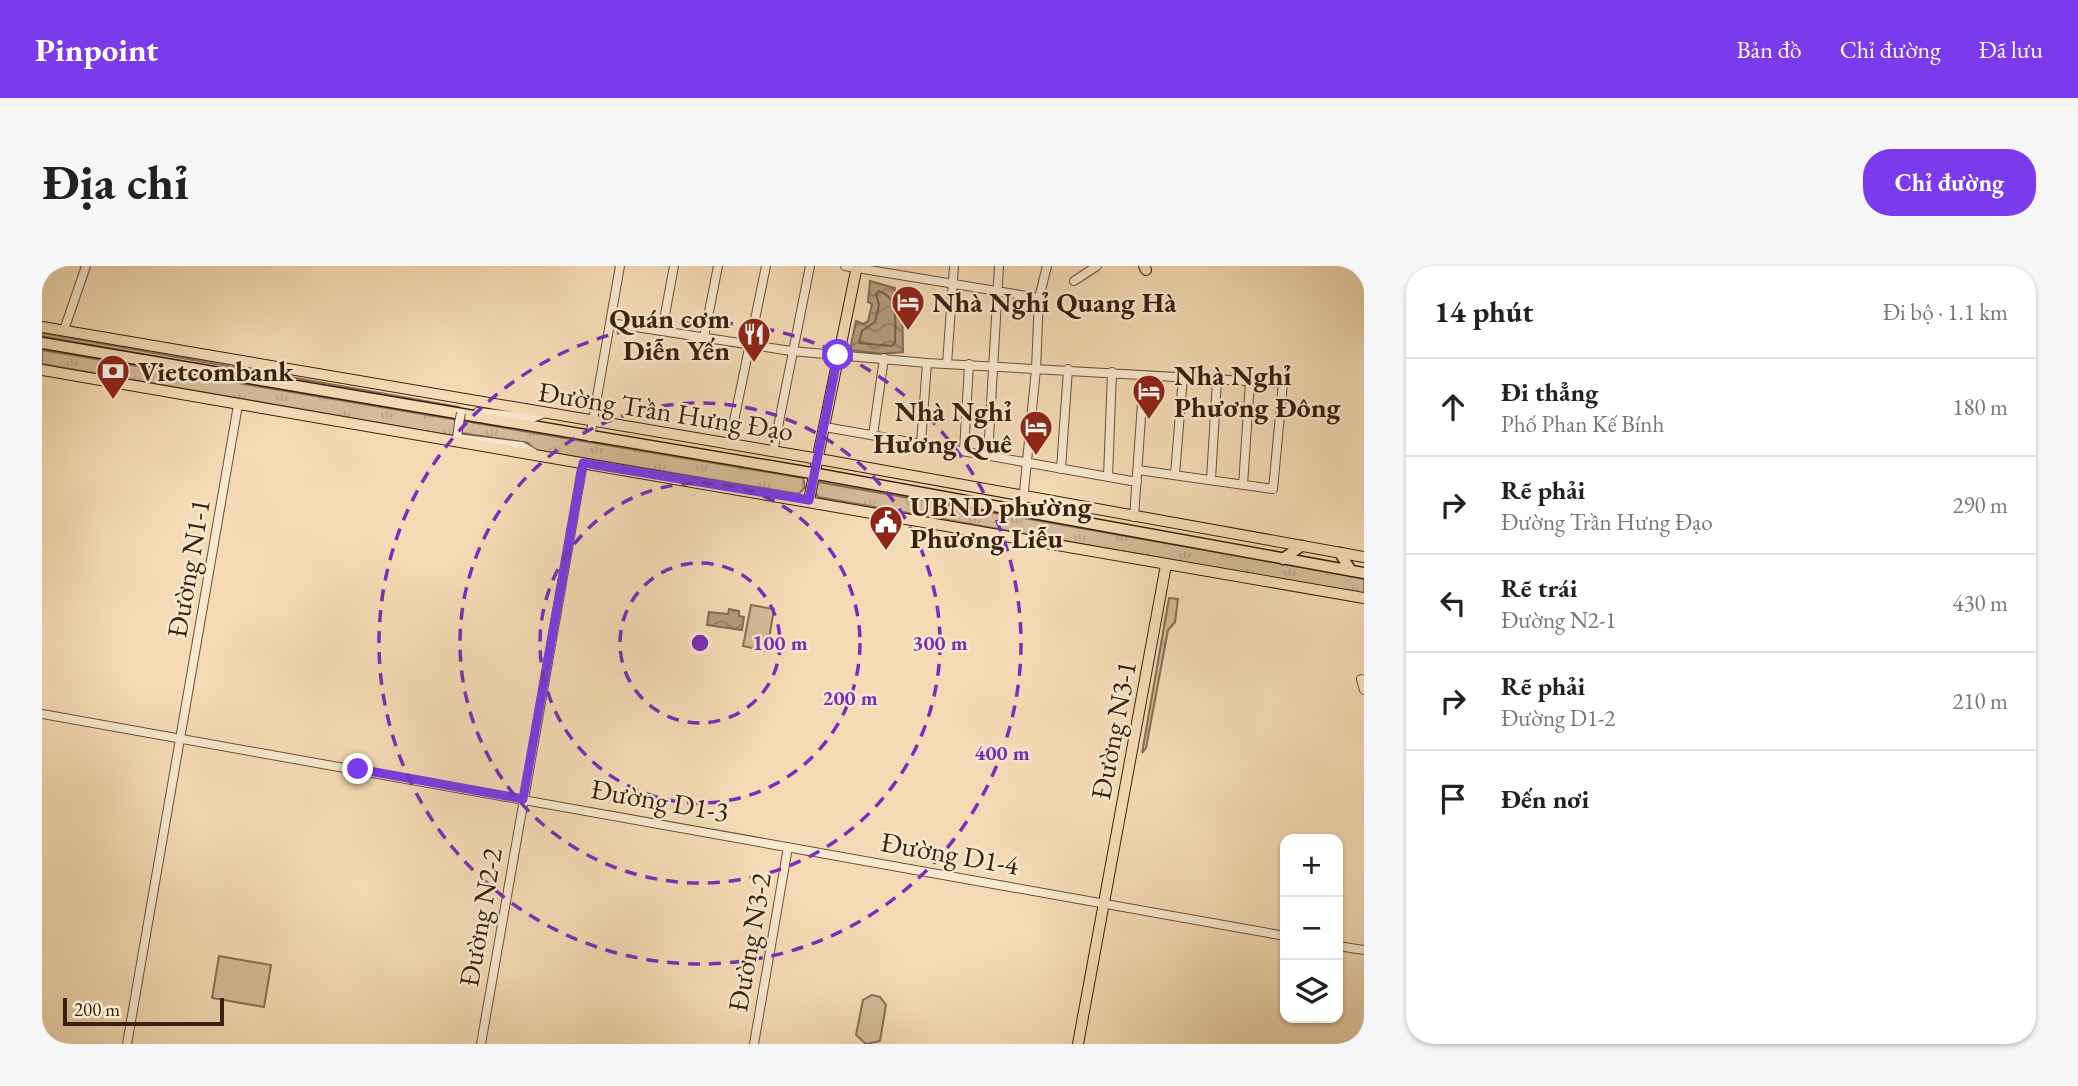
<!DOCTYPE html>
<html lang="vi">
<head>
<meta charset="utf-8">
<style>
	:root { --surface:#fff; --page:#f6f6f6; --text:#222; --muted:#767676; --line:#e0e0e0; --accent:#7c3aed }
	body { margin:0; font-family:"EB Garamond",serif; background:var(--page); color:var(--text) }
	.controls { position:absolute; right:21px; bottom:21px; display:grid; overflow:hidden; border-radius:14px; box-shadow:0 2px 5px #0004 }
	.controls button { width:63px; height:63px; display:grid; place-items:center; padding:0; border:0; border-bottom:2px solid var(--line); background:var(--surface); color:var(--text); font:35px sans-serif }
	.scale { position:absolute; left:21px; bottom:18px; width:161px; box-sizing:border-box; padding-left:7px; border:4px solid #3a210f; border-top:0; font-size:19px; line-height:24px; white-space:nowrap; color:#3a210f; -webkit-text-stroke:5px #f8e8cf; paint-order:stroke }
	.stop { position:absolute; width:21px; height:21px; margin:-16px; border:5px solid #7c3aed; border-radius:50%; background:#fff }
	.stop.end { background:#7c3aed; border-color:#fff; box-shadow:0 2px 7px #0008 }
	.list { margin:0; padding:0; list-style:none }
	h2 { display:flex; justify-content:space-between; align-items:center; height:91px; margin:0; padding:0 28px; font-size:30px }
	h2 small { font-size:23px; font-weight:400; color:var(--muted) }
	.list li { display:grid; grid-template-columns:46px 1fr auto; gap:21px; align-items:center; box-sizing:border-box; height:98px; padding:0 28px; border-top:2px solid var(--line) }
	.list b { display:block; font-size:26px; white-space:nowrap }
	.list p { margin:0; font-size:23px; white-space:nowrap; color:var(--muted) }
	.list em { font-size:23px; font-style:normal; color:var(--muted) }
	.icon { flex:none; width:38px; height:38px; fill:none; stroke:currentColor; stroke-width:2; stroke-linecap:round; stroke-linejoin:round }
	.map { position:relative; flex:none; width:1322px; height:778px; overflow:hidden; border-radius:28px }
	header { display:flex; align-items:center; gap:42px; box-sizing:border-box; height:98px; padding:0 35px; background:var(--accent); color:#fff }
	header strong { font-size:33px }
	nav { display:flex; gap:38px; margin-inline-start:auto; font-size:24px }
	.intro { display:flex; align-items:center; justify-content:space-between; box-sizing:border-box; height:168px; padding:0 42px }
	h1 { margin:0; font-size:49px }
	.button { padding:18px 32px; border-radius:28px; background:var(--accent); color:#fff; font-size:24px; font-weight:700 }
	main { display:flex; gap:42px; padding:0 42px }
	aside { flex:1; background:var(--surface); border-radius:28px; box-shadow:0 2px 5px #0004 }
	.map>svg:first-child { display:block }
	.grass { fill:url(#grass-tufts); stroke:#886e54; stroke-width:2 }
	.garden { fill:#d5bb99; stroke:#886e54; stroke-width:2 }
	.water { fill:url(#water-waves); stroke:#846b51; stroke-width:2 }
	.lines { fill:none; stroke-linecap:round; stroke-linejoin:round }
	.shore { stroke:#785e46; stroke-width:2 }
	.minor-casing { stroke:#695038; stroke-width:10 }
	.major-casing { stroke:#3a210f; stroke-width:12 }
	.highway-casing { stroke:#3a210f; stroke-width:13 }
	.minor { stroke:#f8e8cf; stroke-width:8 }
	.major { stroke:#f5dbb5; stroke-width:10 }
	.highway { stroke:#f5dbb5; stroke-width:10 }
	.minor-bridge-casing { stroke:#695038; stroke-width:10; stroke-linecap:butt }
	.minor-bridge { stroke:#f8e8cf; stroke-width:8 }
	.route { stroke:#7c3aed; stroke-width:9 }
	.ring { fill:none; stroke:#7b2cbf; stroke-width:3.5; stroke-dasharray:12 9 }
	.labels { text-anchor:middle; stroke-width:5; stroke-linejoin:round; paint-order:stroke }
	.poi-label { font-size:28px; font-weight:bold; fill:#3a210f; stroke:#f8e8cf; text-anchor:start }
	.street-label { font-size:28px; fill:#3a210f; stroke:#f8e8cf }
	.centre { fill:#7b2cbf; stroke:#f8e8cf; stroke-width:3.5 }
	.ring-label { font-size:21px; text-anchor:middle; font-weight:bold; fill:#7b2cbf; stroke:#f8e8cf; stroke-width:5; stroke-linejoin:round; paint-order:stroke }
</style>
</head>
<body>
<header>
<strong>Pinpoint</strong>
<nav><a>Bản đồ</a><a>Chỉ đường</a><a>Đã lưu</a></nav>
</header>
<div class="intro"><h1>Địa chỉ</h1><a class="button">Chỉ đường</a></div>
<main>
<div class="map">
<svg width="1322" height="778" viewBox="0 0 1322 778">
	<defs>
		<pattern id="grass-tufts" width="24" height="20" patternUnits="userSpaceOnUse" patternTransform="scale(1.75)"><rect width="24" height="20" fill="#d5bb99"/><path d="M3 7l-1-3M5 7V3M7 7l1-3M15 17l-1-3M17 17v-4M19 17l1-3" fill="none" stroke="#b8a083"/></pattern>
		<pattern id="water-waves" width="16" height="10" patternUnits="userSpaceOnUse" patternTransform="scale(1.75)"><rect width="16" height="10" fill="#b59c7d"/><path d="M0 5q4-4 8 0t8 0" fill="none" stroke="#947f65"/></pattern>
	</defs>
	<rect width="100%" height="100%" fill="#f5dbb5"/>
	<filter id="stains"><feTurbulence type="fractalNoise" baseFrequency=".00286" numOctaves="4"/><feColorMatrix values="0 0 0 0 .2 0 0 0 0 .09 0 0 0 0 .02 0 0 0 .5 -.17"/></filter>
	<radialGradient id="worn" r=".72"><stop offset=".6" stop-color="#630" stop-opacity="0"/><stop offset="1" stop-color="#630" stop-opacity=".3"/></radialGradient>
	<path class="grass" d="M0,67L417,141L416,145L0,70Z
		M0,84L761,212L763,221L757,228L493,184L486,177L413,166L411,170L0,98Z
		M776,216L1322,312V328L776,231L773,225Z
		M1127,332L1136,333L1133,356L1126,364L1104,482L1100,487Z"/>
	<path class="garden" d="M709,339L732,343L725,385L701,380Z
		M177,690L229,699L222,741L170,732Z
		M830,729L838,731L844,739L838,775L824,778L814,769L821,734Z"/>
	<path class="water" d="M828,15L853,22L852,32L860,27L861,86L840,88L808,84L814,55L821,58L826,55L830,38L826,36Z
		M687,343L697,345V350L702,351L700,364L665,359L667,346L686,348Z"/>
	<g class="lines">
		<path class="shore" d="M837,25C858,31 853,59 853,77L850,80L817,77L820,65L833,56L837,39L834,28Z"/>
		<defs>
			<path id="minor" d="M803,0L997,32
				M1032,15L1055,0
				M568,57L749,85L885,97L1241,117L1231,223L1096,204
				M22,64L44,0
				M620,65L632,0
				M662,71L676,0
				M905,98L912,0
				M436,146L490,152L503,147
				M417,157L415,172L480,180L492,187
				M783,161L1095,216
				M831,169L842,92
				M548,171L578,0
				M879,177L885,97
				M687,179L724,0
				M922,184L927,98
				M731,186L768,0
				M946,190L957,0
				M1019,203L1026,103
				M1133,208L1141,111
				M1066,211L1070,106
				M1169,213L1175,114
				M1201,219L1208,116
				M980,246L994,103L997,32L1005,0
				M1092,251L1102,109
				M1319,413L1322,424
				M0,448L1243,670
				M1296,680L1322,684
				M85,778L196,139
				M439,778L541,197
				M712,778L746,581"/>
			<path id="major" d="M1102,0L1104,4
				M0,61L777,193L1322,291
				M0,104L1322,332
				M767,234L815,0
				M1036,778L1124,299"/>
			<path id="highway" d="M0,77L781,209L1322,307
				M1298,287L1309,305
				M1241,293L1259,280"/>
		</defs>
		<use href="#minor" class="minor-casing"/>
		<use href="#major" class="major-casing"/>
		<use href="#highway" class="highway-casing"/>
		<use href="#minor" class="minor"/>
		<use href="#major" class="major"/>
		<use href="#highway" class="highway"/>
		<defs>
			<path id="minor-bridge" d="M417,157L419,147"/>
		</defs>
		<use href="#minor-bridge" class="minor-bridge-casing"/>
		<use href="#minor-bridge" class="minor-bridge"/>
	</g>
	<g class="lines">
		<path class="route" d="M316,503L481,533L541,197L767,234L796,89"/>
	</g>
	<g class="ring">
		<circle cx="658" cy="377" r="80"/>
		<circle cx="658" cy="377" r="160"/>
		<circle cx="658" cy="377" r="240"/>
		<circle cx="658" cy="377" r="321"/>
	</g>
	<defs>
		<symbol id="hotel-pin" viewBox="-11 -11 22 30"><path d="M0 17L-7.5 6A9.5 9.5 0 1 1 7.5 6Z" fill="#8f2418" stroke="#f8e8cf"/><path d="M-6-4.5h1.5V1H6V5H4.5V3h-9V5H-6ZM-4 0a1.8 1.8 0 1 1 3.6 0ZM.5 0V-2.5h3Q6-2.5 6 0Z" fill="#fff"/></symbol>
		<symbol id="restaurant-pin" viewBox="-11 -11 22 30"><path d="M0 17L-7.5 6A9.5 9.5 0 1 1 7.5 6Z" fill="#8f2418" stroke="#f8e8cf"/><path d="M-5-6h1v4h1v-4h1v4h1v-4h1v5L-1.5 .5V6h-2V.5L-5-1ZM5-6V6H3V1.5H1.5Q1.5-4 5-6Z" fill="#fff"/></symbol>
		<symbol id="bank-pin" viewBox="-11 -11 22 30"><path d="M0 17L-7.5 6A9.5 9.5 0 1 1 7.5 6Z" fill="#8f2418" stroke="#f8e8cf"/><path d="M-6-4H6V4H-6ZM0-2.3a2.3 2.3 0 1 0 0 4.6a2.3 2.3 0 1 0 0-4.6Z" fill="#fff"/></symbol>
		<symbol id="civic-pin" viewBox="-11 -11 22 30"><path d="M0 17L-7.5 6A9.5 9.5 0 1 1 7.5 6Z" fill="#8f2418" stroke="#f8e8cf"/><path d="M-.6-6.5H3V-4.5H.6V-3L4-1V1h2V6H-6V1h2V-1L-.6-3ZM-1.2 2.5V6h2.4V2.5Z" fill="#fff"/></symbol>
	</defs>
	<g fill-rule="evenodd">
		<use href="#hotel-pin" x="847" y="17" width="38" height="52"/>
		<use href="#restaurant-pin" x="693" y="49" width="38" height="52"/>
		<use href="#bank-pin" x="52" y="86" width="38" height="52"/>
		<use href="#hotel-pin" x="1088" y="106" width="38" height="52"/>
		<use href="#hotel-pin" x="975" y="142" width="38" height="52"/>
		<use href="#civic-pin" x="825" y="237" width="38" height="52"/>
	</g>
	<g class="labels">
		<g class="poi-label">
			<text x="890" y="46">Nhà Nghỉ Quang Hà</text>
			<text x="688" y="62" text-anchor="end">Quán cơm<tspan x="688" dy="32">Diễn Yến</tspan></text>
			<text x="96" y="115">Vietcombank</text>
			<text x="1132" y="119">Nhà Nghỉ<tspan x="1132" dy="32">Phương Đông</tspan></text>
			<text x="970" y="155" text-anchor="end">Nhà Nghỉ<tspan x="970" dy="32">Hương Quê</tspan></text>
			<text x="868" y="250">UBND phường<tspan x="868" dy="32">Phương Liễu</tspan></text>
		</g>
		<g class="street-label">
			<text transform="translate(624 145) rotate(9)" y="10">Đường Trần Hưng Đạo</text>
			<text transform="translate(146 302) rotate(-80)" y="10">Đường N1-1</text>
			<text transform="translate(1071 464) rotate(-79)" y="10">Đường N3-1</text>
			<text transform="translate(618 534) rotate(10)" y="10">Đường D1-3</text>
			<text transform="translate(908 587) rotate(10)" y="10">Đường D1-4</text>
			<text transform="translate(438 651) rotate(-80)" y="10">Đường N2-2</text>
			<text transform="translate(707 676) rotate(-80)" y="10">Đường N3-2</text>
		</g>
	</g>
	<circle cx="658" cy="377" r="10" class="centre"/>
	<g class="ring-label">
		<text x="738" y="384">100 m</text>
		<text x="898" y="384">300 m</text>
		<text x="808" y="439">200 m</text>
		<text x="960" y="494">400 m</text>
	</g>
	<rect width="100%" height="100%" filter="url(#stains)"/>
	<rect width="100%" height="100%" fill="url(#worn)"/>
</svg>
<div class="controls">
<button>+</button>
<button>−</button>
<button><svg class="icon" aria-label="layers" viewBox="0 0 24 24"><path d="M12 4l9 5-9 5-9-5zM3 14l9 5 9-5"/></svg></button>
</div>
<div class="scale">200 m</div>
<div class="stop" style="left:796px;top:89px"></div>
<div class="stop end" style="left:316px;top:503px"></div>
</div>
<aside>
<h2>14 phút<small>Đi bộ · 1.1 km</small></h2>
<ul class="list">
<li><svg class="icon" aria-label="ahead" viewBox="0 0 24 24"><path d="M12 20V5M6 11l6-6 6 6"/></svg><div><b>Đi thẳng</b><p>Phố Phan Kế Bính</p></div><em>180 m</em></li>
<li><svg class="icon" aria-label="right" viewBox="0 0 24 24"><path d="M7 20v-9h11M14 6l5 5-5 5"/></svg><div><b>Rẽ phải</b><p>Đường Trần Hưng Đạo</p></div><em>290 m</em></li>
<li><svg class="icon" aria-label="left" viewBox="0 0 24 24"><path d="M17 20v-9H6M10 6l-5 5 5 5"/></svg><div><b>Rẽ trái</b><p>Đường N2-1</p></div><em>430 m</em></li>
<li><svg class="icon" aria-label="right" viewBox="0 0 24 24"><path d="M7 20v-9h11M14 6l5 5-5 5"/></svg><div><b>Rẽ phải</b><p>Đường D1-2</p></div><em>210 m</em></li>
<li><svg class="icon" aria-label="arrive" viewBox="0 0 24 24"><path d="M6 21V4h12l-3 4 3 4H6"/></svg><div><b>Đến nơi</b></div></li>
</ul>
</aside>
</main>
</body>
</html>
